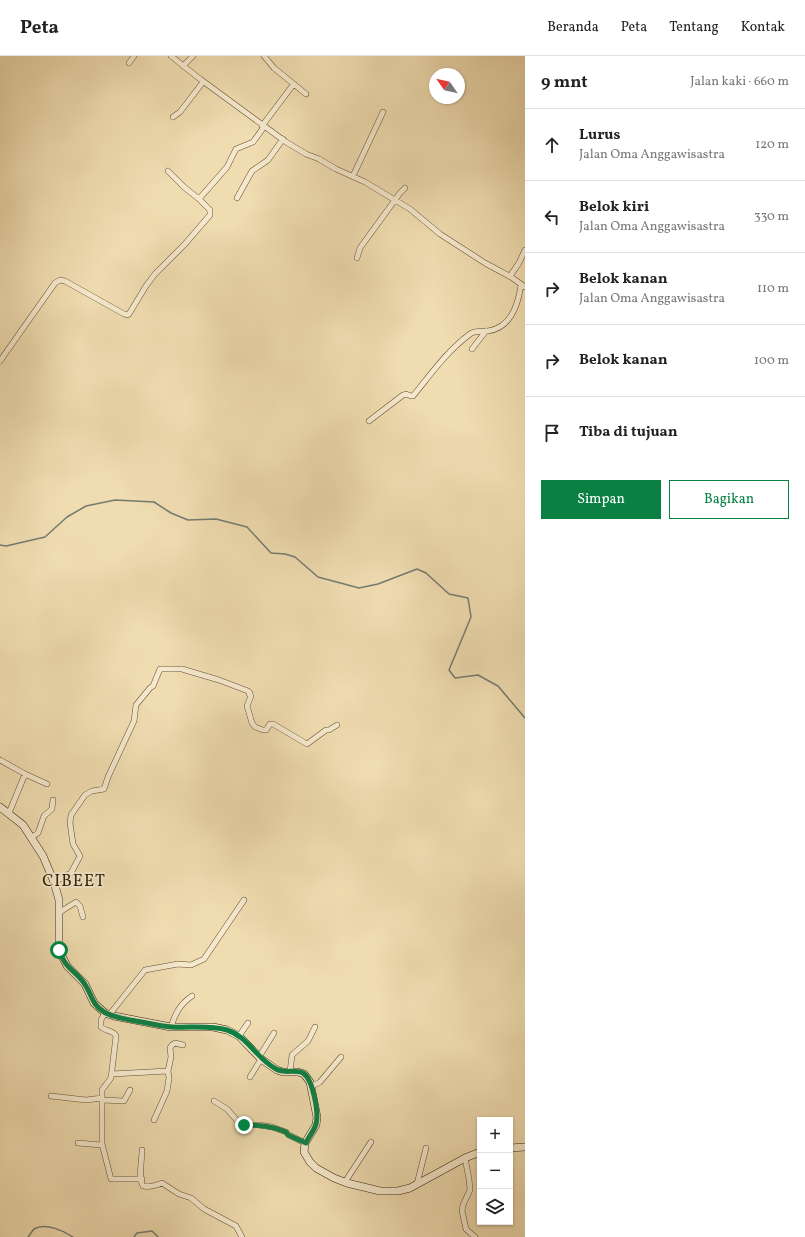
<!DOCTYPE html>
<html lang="id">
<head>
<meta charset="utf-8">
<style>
	:root { --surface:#fff; --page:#f6f6f6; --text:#222; --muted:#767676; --line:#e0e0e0; --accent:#0b8043 }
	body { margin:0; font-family:Vollkorn,serif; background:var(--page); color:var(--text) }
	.controls { position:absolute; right:12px; bottom:12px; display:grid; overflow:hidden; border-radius:0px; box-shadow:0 1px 3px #0004 }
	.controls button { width:36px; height:36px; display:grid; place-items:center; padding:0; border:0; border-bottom:1px solid var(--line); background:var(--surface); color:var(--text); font:20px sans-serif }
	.compass { position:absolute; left:429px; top:12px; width:36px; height:36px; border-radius:50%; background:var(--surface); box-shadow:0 1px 3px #0004; rotate:304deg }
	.stop { position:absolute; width:12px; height:12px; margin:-9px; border:3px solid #0b8043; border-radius:50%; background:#fff }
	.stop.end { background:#0b8043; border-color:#fff; box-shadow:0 1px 4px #0008 }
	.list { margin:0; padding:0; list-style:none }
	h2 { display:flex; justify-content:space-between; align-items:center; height:52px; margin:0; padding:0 16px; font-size:17px }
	h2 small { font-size:13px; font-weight:400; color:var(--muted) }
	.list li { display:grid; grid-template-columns:26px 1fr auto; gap:12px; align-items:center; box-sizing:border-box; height:72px; padding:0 16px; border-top:1px solid var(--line) }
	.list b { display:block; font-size:15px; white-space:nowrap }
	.list p { margin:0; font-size:13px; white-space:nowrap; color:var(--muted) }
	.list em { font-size:13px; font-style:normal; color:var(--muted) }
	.actions { display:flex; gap:8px; padding:12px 16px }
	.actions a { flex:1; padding:9px 0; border:1px solid var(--accent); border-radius:0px; text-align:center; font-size:14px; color:var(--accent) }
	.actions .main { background:var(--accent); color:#fff }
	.icon { flex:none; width:22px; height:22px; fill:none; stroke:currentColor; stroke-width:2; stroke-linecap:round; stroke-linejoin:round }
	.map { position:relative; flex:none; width:525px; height:1181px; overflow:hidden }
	header { display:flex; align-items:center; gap:24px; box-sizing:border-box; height:56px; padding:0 20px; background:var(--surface); border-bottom:1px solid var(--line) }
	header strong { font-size:19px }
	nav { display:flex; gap:22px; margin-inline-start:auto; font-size:14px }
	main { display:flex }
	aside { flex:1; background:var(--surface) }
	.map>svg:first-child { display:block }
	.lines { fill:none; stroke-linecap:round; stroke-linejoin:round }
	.stream { stroke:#747b72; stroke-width:1.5 }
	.street-casing { stroke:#624f32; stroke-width:6 }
	.secondary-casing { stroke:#332008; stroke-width:8 }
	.street { stroke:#f5e8cc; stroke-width:5 }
	.secondary { stroke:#f5e8cc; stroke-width:7 }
	.route { stroke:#0b8043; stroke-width:5 }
	.labels { text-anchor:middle; stroke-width:3.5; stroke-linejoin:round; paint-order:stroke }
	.quarter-label { font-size:17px; letter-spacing:1px; fill:#332008; stroke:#f5e8cc }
</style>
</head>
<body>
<header>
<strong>Peta</strong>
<nav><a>Beranda</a><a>Peta</a><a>Tentang</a><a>Kontak</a></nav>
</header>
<main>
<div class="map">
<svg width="525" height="1181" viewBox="0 0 525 1181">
	<rect width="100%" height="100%" fill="#efdcb0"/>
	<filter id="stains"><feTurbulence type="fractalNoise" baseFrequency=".005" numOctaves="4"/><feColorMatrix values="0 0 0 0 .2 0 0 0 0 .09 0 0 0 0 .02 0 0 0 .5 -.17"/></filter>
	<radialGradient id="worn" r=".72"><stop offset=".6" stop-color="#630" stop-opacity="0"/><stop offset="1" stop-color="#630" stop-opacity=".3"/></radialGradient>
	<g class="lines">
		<path class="stream" d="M0,489L6,490L45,481L67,461L86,450L115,444L154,446L171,457L188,464L216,463L247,471L271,497L285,498L295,501L318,521L359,532L378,528L417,513L426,517L449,538L468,542L471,561L449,614L455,622L478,619L498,630L525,662
			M28,1181C30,1179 32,1175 34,1173C45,1166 64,1175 73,1181
			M134,1181L137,1177L152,1175L158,1181"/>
		<defs>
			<path id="street" d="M171,0L200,23L286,86L306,98L319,103L336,113L365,126L410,153L440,178L485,207L511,221L525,231
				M264,0L274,12L306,38
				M129,7L134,0
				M183,10L193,0
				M173,61L180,56L203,26
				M262,70L293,29
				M168,115L184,131L199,143
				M353,120L383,56
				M237,142L252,115L268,104L283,83
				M357,202L360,192L400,137L405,132
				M510,220L519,207L525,194
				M472,293L486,275
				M0,305L55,227L60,224L65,225L124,258L127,259L129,258L146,230L155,218L185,188L210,159V154L199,143L227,111L236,93L253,86L264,71
				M369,365L403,339L406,338L411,340H413C431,318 447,295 470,278C476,274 481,276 488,275C511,272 518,249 521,229
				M0,704L25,718L47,728
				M9,757L25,718
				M32,781L38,777L44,760L52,753L53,744
				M54,826L71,817L80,800L73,788L70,767L71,759L85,739L92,735L104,733L108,721L134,665L136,649L150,632L153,630L160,613H182L219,624L248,635L250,637L249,638L251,640L247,650L252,667L255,671L263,674H266L270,668H273L307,688L326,674H329L337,669
				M60,856L76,846L80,850L83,861
				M109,959L145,914L178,908L191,909L204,903L244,844
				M171,971C175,958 180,948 192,940
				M239,980L248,967
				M259,1001L274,977
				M290,1016L292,999L308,985L315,971
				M112,1018L168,1015
				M250,1021L261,1003
				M311,1031L320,1026L341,1001
				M51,1040L86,1044L102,1042
				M103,1044L124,1045L130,1034
				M214,1045L227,1053L240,1068L244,1069H259L272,1071L286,1076L289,1079L305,1087
				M154,1064L167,1035L169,1022L168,1015L171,1001L170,992L172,989L175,987L183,989
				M78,1087L101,1089L102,1087V1034L111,1022L116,980C114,974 105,975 101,971V964L105,957
				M102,1088L111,1123H142
				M142,1094C142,1105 138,1121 143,1130C149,1132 157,1129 162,1127L179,1138L191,1142L204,1153L236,1170L242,1181
				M465,1102L469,1123L470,1134L463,1149L462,1155L466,1173L475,1181
				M345,1126L371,1086
				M417,1128L426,1092"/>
			<path id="secondary" d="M0,751L23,769L43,800L54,826L59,844V894L67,910L85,928L94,947L105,957L114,960L171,971H213L227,974L239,980L261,1003L277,1014L283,1016H298L304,1018L310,1026L317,1061L316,1069L305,1087L304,1096L310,1106L316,1112L334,1122L347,1127L380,1135H398L410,1132L465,1102L480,1096
				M510,1092L525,1091"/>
		</defs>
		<use href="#street" class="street-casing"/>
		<use href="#secondary" class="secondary-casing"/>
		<use href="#street" class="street"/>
		<use href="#secondary" class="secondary"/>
	</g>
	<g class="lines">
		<path class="route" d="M59,894C65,913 75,914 84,927C92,938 91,948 104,956C112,961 122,962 130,964C144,966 158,970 172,971C190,972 209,969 227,974C247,980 257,1003 276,1013C285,1018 294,1013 303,1017C313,1023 319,1057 316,1068C314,1075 309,1080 306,1087L288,1079L286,1076C272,1070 260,1069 244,1069"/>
	</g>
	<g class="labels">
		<g class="quarter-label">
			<text x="74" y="830">CIBEET</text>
		</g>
	</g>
	<rect width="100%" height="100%" filter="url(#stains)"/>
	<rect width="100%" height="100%" fill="url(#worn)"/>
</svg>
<div class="controls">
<button>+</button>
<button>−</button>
<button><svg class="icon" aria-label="layers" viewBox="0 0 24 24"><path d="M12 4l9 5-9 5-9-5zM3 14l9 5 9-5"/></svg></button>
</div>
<svg class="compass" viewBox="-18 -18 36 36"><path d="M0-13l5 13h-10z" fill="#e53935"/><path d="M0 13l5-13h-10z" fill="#767676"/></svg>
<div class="stop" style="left:59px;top:894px"></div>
<div class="stop end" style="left:244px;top:1069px"></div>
</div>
<aside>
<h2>9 mnt<small>Jalan kaki · 660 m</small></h2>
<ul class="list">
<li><svg class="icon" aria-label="ahead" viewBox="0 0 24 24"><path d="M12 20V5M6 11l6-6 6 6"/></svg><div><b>Lurus</b><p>Jalan Oma Anggawisastra</p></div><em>120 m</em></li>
<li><svg class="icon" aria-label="left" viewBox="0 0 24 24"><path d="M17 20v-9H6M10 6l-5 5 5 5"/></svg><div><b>Belok kiri</b><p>Jalan Oma Anggawisastra</p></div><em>330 m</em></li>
<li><svg class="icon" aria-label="right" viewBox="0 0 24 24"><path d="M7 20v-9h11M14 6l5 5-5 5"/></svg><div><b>Belok kanan</b><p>Jalan Oma Anggawisastra</p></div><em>110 m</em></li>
<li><svg class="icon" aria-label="right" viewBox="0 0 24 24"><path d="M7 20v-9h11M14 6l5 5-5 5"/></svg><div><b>Belok kanan</b></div><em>100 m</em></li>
<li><svg class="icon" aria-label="arrive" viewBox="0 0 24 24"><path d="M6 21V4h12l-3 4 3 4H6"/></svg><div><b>Tiba di tujuan</b></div></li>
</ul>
<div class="actions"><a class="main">Simpan</a><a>Bagikan</a></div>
</aside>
</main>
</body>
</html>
